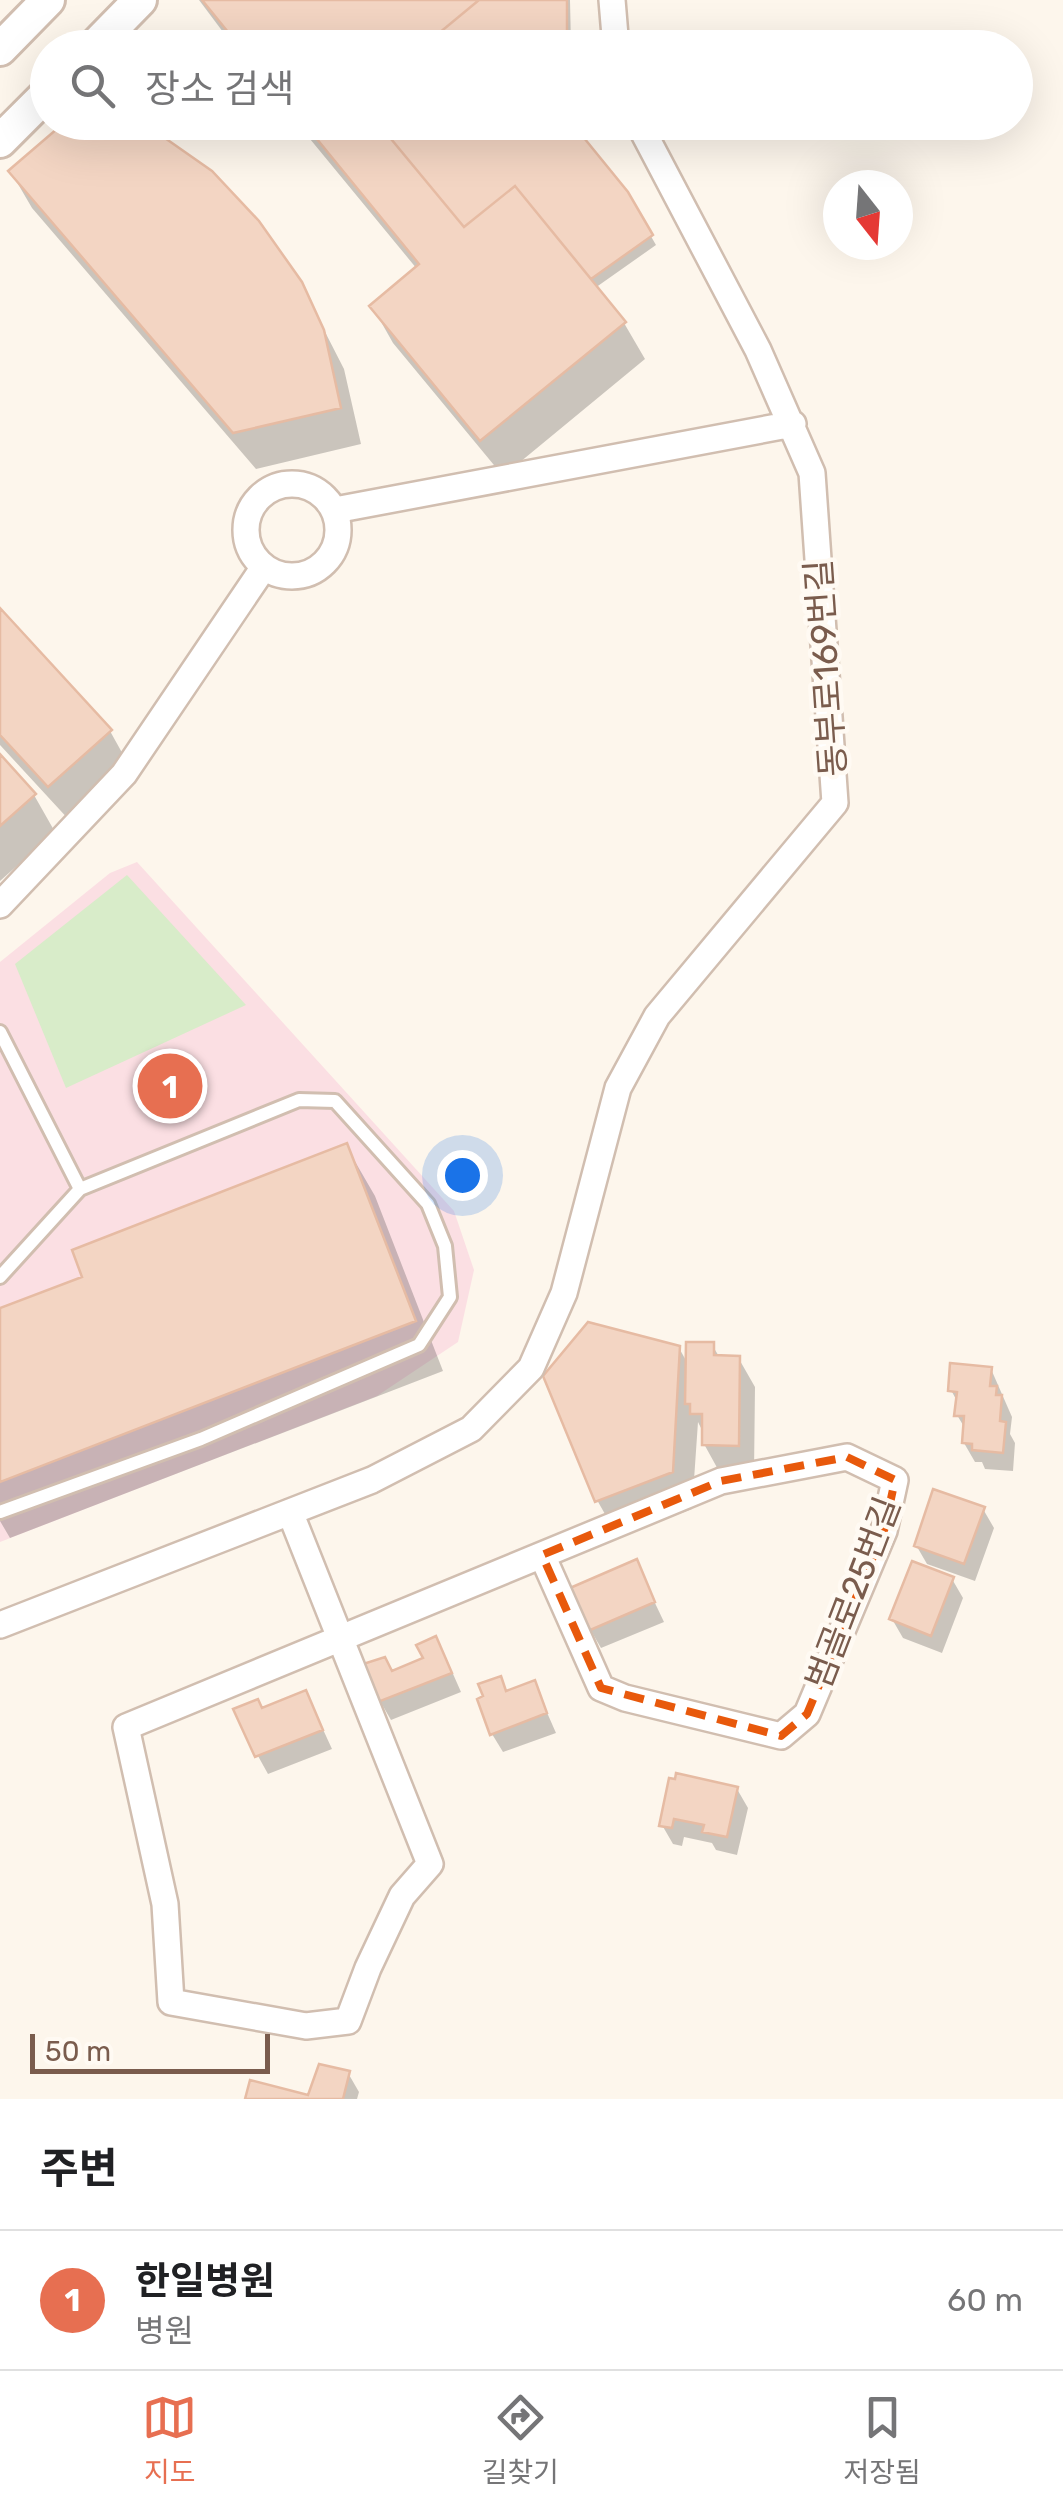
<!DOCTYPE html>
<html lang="ko">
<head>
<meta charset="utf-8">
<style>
	:root { --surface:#fff; --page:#f2f2f2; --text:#202124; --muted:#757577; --line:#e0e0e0; --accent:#e76f51 }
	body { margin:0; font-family:Rubik,"Noto Sans KR",sans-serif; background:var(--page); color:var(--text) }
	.compass { position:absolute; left:823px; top:170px; width:90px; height:90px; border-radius:50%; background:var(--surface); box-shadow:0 10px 40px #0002; rotate:163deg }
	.scale { position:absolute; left:30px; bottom:25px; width:240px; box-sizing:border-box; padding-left:10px; border:5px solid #7a5c4d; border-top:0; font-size:28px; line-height:35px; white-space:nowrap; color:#7a5c4d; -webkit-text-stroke:8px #fffaf3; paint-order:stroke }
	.you { position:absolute; left:462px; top:1175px; width:35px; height:35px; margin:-25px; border:8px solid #fff; border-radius:50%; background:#1a73e8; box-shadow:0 0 0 15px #1a73e833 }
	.badge { display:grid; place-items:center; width:65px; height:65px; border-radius:50%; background:var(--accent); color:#fff; font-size:32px; font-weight:700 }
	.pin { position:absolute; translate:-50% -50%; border:5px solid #fff; box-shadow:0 2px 10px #0006 }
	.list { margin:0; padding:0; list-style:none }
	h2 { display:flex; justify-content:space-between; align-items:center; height:130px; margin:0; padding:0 40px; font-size:42px }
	h2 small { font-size:32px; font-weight:400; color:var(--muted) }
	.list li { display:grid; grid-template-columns:65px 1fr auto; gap:30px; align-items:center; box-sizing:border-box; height:140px; padding:0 40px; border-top:2px solid var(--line) }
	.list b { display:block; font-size:38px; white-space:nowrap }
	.list p { margin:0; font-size:32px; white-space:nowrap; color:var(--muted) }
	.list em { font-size:32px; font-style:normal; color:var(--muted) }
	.icon { flex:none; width:55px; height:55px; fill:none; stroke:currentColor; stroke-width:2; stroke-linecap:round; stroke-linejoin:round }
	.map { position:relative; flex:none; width:1063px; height:2099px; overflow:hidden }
	.search { position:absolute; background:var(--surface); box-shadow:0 10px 40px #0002; left:30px; right:30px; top:30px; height:110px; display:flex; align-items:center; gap:25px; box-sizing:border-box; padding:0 35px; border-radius:55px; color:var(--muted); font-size:38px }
	.sheet { height:270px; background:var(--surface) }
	nav { display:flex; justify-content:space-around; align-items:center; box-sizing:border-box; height:140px; border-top:2px solid var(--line); background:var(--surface); font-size:28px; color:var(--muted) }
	nav a { display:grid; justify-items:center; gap:5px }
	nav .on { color:var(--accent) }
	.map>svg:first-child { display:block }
	.medical { fill:#fbdfe3 }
	.green { fill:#d8ecc9 }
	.shadow { fill:#0003 }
	.building { fill:#f3d5c3; stroke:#e6bba3; stroke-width:2.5 }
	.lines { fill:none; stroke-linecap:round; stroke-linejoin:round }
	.service-casing { stroke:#d1beb0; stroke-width:18 }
	.minor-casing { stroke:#d1beb0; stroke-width:30 }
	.tertiary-casing { stroke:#d1beb0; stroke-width:38 }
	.service { stroke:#fff; stroke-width:12 }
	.minor { stroke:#fff; stroke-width:25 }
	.tertiary { stroke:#fff; stroke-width:32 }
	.marked { fill:none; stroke:#e8590c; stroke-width:8; stroke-dasharray:20 12; stroke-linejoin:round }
	.labels { text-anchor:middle; stroke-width:9; stroke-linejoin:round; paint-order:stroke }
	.street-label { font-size:35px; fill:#7a5c4d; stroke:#fffaf3 }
</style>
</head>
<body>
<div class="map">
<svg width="1063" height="2099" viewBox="0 0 1063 2099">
	<rect width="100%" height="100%" fill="#fdf6ec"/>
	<path class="medical" d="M137,862L454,1211L474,1270L458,1342L377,1396L0,1542V962L110,873Z"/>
	<path class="green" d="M127,875L246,1005L66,1088L15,964Z"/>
	<path class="shadow" d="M199,0H570L571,46L235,48Z
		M296,122H568L626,193L656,245L595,288L624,323L645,359L503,476L393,343L372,306L417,269Z
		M11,172L300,283L344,369L361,444L256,469L32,208Z
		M0,611L110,731L130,767L71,822L0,745Z
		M0,758L34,795L55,832L0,881Z
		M346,1146L375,1196L443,1371L10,1538L0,1521V1311L85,1278Z
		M712,1345L720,1358L739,1359L755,1387L754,1473H720L704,1444V1434L698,1422L692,1509L618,1537L597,1500L679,1348L688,1364Z
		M991,1369L1012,1417L1010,1434L1015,1443L1013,1471L985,1469L982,1462H975L964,1443L966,1430L957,1415L958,1403L951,1390Z
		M983,1509L994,1528L975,1581L927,1564L916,1545Z
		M636,1563L664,1622L601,1648L590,1629Z
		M952,1579L963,1598L942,1653L903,1638L892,1619Z
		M446,1658L461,1692L391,1720L380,1701L392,1674Z
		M500,1679L508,1693L534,1683L556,1733L503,1752L492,1734Z
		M261,1711L315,1712L332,1749L268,1774L258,1756Z
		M671,1781L737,1789L748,1808L737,1855L716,1850L712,1843L684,1837L682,1846L673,1844L662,1825Z
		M348,2073L359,2092L357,2099H248L310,2098Z"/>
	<path class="building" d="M202,0H479L421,48H241Z
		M479,0H567V37L555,48H421Z
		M65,122H142L212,171L259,221L302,282L324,330L341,408L233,433L8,171Z
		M303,122H377L464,227L515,186L626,322L480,441L369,306L419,264Z
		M377,122H571L628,192L653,235L591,279L515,186L464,227Z
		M0,608L112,730L48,787L0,735Z
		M0,754L36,794L0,826Z
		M347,1143L416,1321L0,1482V1308L82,1277L72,1250Z
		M588,1322L680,1346L673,1472L595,1502L543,1376Z
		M686,1342H714V1355L740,1356L739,1446L702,1445V1414H690V1404H685Z
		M950,1363L992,1367L990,1386H997L996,1395H1002L1000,1421L1006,1422L1003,1453L972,1450V1444L962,1443L964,1416H954L957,1392L948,1391Z
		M933,1489L985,1507L964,1564L914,1546Z
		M637,1559L655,1602L588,1631L570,1588Z
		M912,1561L954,1577L931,1636L889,1619Z
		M436,1636L452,1673L378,1702L363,1664L385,1657L392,1671L423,1658L416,1645Z
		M501,1676L506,1691L535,1680L547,1713L490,1735L477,1699L483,1696L478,1684Z
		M306,1690L323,1730L255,1757L233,1709L258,1699L262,1708Z
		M676,1773L738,1787L727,1837L702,1832L704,1825L674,1819L672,1828L659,1826L669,1778L675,1779Z
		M319,2064L350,2071L343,2099H245L250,2080L308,2095Z"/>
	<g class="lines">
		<defs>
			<path id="service" d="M0,1032L80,1189L0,1277
				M0,1512L201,1439L419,1345L450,1297L445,1246L428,1204L335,1101L299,1100L80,1189"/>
			<path id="minor" d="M612,0L616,48
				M246 530a46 46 0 1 1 92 0a46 46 0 1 1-92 0Z
				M335,510L793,424
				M0,905L124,774L264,567
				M290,1512L430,1864L402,1896L368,1968L348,2021L306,2026L171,2002L165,1904L126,1727L721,1481L847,1457L895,1480L884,1531L807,1714L781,1736L625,1698L601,1688L542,1555
				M0,1625L372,1480L471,1429L531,1368L564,1293L618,1088L657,1016L835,803L812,473L758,350L638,122"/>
			<path id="tertiary" d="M93,48L140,0
				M0,49L48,0
				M0,141L48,93"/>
		</defs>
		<use href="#service" class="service-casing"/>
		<use href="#minor" class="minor-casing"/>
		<use href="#tertiary" class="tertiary-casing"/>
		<use href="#service" class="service"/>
		<use href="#minor" class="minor"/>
		<use href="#tertiary" class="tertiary"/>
	</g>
	<path class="marked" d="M847,1457L895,1480L884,1531L807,1714L781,1736L601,1688L542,1555L721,1481Z"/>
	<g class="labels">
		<g class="street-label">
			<text transform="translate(826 668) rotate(-94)" y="12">동부로169번길</text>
			<text transform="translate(853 1593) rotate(-69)" y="12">범골로25번길</text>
		</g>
	</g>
</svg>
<svg class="compass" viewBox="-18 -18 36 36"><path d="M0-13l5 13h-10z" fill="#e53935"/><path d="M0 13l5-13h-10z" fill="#757577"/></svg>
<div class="scale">50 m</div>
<div class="you"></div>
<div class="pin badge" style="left:170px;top:1086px">1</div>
<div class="search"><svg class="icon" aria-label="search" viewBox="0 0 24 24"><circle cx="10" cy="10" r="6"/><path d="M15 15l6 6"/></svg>장소 검색</div>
</div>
<section class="sheet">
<h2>주변<small></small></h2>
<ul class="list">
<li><span class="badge">1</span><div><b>한일병원</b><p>병원</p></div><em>60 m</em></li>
</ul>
</section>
<nav>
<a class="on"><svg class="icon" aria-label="map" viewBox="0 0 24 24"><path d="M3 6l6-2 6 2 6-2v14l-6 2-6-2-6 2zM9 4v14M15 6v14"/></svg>지도</a>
<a><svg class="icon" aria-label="directions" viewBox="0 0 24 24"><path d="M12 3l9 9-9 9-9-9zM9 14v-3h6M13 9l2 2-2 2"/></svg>길찾기</a>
<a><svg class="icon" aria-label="saved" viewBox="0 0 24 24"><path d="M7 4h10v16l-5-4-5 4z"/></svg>저장됨</a>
</nav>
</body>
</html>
